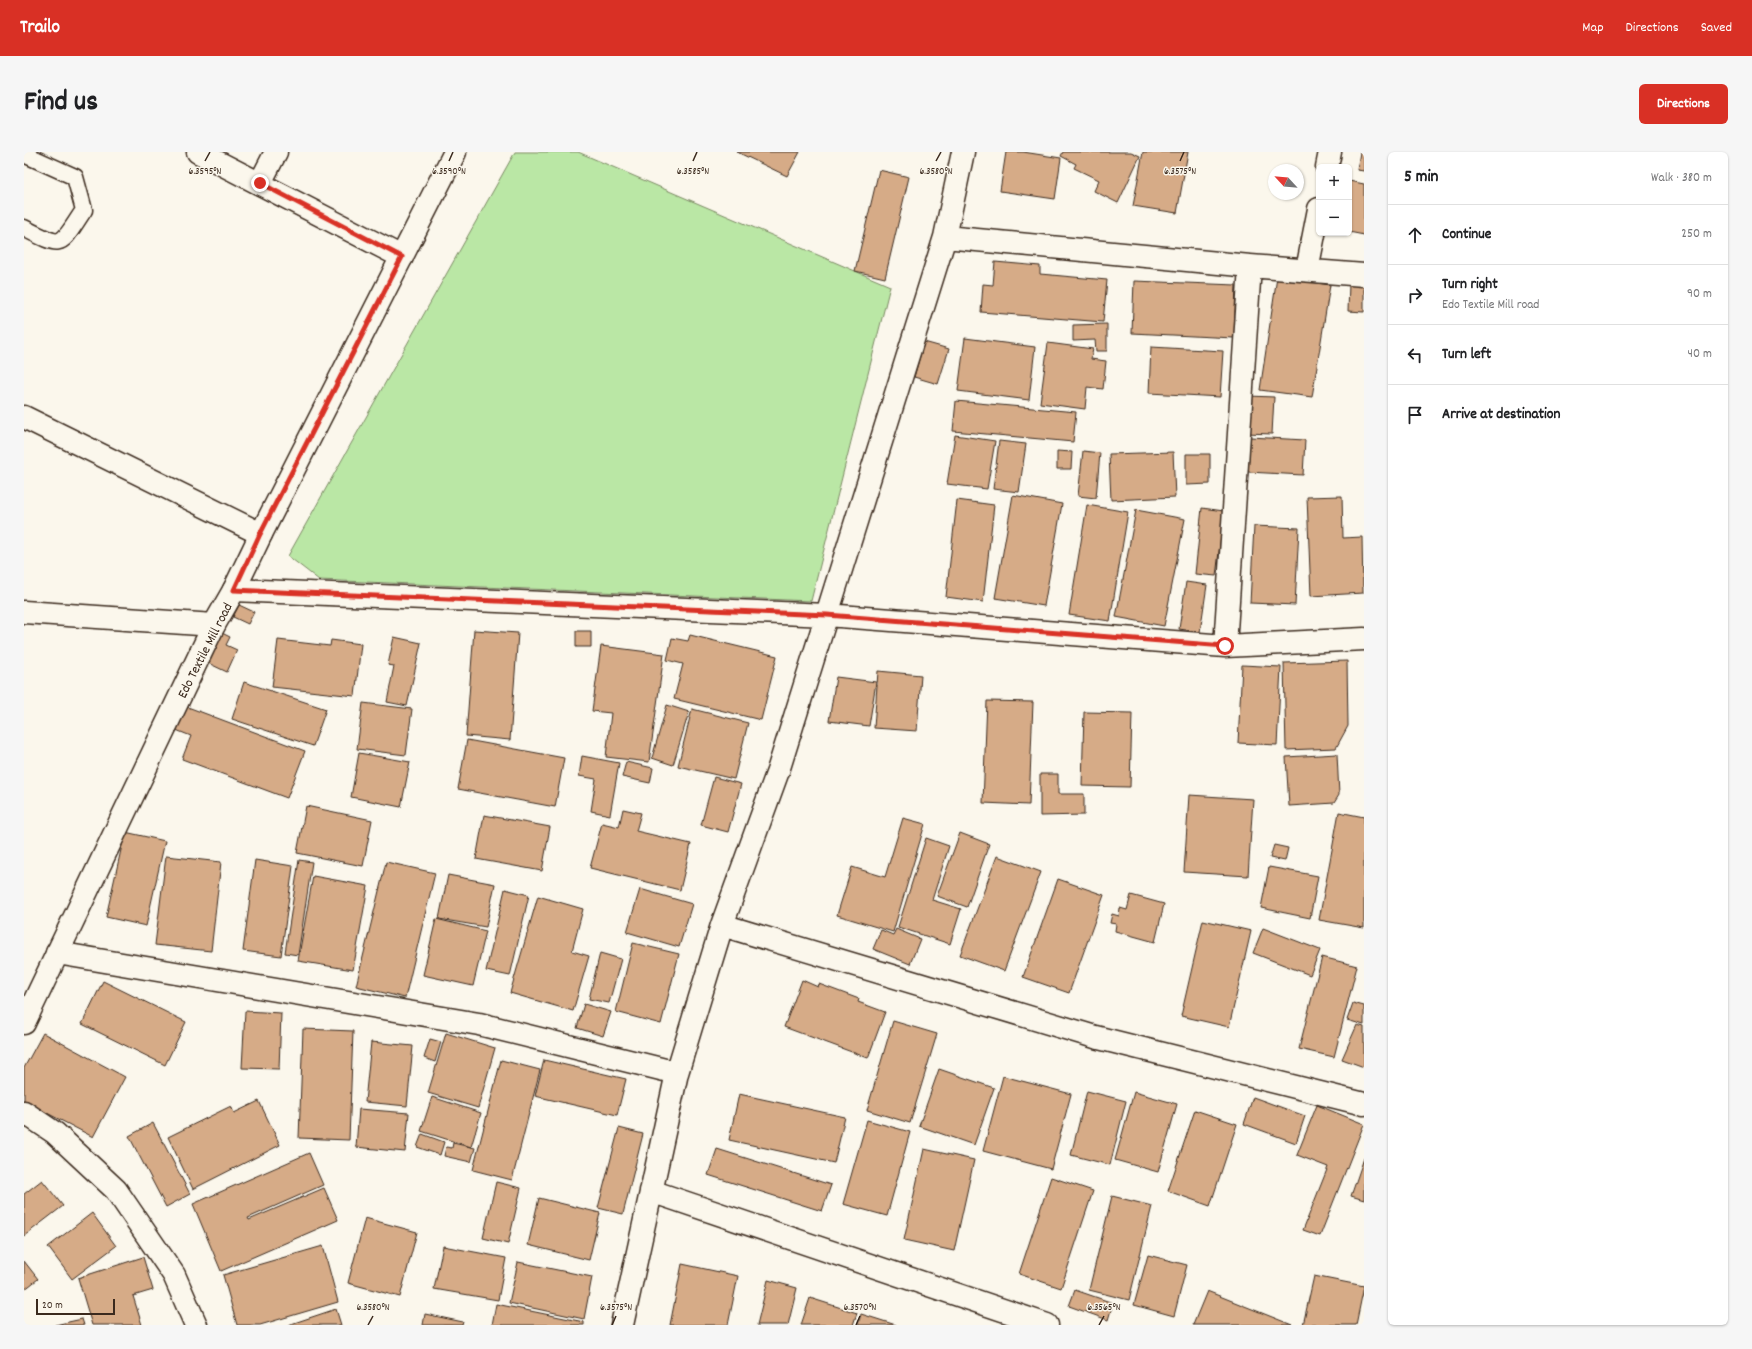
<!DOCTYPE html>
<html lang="en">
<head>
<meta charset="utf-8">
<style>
	:root { --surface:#fff; --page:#f6f6f6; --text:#202124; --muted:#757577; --line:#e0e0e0; --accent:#d93025 }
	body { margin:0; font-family:Dekko,sans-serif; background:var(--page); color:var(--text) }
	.controls { position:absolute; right:12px; top:12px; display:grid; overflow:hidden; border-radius:6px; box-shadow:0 1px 3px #0004 }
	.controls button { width:36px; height:36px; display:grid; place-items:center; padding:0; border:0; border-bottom:1px solid var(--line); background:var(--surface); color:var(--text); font:20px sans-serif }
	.compass { position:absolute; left:1244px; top:12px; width:36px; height:36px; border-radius:50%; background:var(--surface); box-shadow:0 1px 3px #0004; rotate:296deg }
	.scale { position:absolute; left:12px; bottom:10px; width:79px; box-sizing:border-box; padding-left:4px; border:2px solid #3b2a1e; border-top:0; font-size:11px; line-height:14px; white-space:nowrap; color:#3b2a1e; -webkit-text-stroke:3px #fbf7ec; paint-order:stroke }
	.stop { position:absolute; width:12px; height:12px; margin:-9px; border:3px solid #d93025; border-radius:50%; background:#fff }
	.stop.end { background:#d93025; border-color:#fff; box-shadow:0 1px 4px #0008 }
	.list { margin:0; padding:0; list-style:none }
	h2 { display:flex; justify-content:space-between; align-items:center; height:52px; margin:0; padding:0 16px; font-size:17px }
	h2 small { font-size:13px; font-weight:400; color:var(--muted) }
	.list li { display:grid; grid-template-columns:26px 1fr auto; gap:12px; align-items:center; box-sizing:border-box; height:60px; padding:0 16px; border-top:1px solid var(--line) }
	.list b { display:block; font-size:15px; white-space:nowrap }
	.list p { margin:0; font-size:13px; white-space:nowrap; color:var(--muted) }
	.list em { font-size:13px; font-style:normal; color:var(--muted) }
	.icon { flex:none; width:22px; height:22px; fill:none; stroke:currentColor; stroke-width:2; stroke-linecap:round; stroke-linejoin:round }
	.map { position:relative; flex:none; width:1340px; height:1173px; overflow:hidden; border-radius:6px }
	header { display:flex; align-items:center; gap:24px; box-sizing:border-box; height:56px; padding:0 20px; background:var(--accent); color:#fff }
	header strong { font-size:19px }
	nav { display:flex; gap:22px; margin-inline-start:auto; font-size:14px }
	.intro { display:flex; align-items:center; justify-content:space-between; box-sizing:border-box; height:96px; padding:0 24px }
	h1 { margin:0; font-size:28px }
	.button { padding:10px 18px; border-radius:6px; background:var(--accent); color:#fff; font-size:14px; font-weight:700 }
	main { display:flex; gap:24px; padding:0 24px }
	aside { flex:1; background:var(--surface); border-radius:6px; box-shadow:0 1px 3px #0004 }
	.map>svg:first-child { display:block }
	.green { fill:#bae7a5; stroke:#7a8862 }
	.building { fill:#d6ab87; stroke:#3b2a1e }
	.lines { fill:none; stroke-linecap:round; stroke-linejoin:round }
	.lane-casing { stroke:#3b2a1e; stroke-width:19 }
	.street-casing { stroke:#3b2a1e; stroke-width:25 }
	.secondary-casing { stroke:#3b2a1e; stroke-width:25 }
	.lane { stroke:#fbf7ec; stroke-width:16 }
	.street { stroke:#fbf7ec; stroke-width:22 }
	.secondary { stroke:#fbf7ec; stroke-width:22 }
	.route { stroke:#d93025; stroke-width:5 }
	.ticks { fill:none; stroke:#3b2a1e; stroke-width:1.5 }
	.labels { text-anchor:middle; stroke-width:3; stroke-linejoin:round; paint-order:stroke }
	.street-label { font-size:14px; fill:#3b2a1e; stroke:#fbf7ec }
	.ticks-label { font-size:10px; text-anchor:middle; fill:#3b2a1e; stroke:#fbf7ec; stroke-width:3; stroke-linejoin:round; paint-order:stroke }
</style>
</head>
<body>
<header>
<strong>Trailo</strong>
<nav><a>Map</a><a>Directions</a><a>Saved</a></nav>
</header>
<div class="intro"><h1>Find us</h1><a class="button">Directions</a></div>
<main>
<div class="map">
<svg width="1340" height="1173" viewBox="0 0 1340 1173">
	<rect width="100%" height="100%" fill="#fbf7ec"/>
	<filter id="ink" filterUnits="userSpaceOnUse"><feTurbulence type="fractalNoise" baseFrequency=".025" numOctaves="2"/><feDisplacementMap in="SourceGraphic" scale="8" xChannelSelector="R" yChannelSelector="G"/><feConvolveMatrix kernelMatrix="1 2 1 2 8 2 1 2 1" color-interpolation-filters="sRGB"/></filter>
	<g filter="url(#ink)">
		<path class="green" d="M491,0H554L866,134L787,449L295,428L264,404Z"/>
		<path class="building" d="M713,0H776L763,24Z
			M982,0H999L1037,6L1031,47L976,39Z
			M1039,0H1107L1116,4L1094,51L1070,39L1075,28L1050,16L1052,12L1037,4Z
			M1119,0H1164L1153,61L1109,54Z
			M1336,0H1340V19L1333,18Z
			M855,18L885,25L861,126L831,119Z
			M1325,29L1340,32V83L1325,80Z
			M971,110L1016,114V122L1083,128L1079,170L957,160L959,132L969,133Z
			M1253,125L1306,133L1288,245L1236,238Z
			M1110,129L1212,133L1210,186L1108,181Z
			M1325,132H1340V160L1324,159Z
			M1083,172V199H1072L1071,188L1049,189V173Z
			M941,186L1011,195L1005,248L934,239Z
			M900,190L925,197L914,232L890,225Z
			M1024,191L1069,197L1067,207L1082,209L1079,237L1063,235L1061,257L1016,251Z
			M1127,195L1199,199L1196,245L1125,241Z
			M1224,244L1250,245L1248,282L1222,281Z
			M932,249L1052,260L1049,290L929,279Z
			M931,283L971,289L963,337L923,332Z
			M1226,285L1281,288L1279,323L1224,320Z
			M975,289L1002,292L995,340L969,337Z
			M1033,299L1048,300L1047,317H1033Z
			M1059,299L1076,301L1072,346L1054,344Z
			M1149,300L1151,345L1087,348L1085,302Z
			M1162,302H1186V332L1162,333Z
			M989,343L1038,352L1020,454L971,446Z
			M1318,344L1319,386L1338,385L1339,441L1287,444L1283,345Z
			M933,348L970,353L959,450L922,445Z
			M1063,353L1104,360L1086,469L1045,463Z
			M1178,356L1200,359L1192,424L1171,422Z
			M1112,358L1161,367L1140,474L1092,465Z
			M1230,374L1275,376L1271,453L1226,451Z
			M1162,430L1183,433L1176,480L1155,477Z
			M215,453L230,460L224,472L209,465Z
			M450,478L494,481L486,588L442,584Z
			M552,479H567V495H552Z
			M196,480L206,485L202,493L213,498L203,520L182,510Z
			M666,483L753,504L737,568L650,547L659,512L643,508L648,486L664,489Z
			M370,485L397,491L383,554L363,550L370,514L364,513Z
			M254,488L306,494L307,488L337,492L331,544L248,535Z
			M577,494L640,502L625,610L582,605L587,561L568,559Z
			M1323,509L1324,574L1312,596L1262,598L1260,511Z
			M1218,513L1257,515L1253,593L1214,591Z
			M854,519L897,523L893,579L850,576Z
			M812,525L852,530L845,574L805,569Z
			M220,530L302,557L289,594L208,567Z
			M963,549L1009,550L1005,653L959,651Z
			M339,551L388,557L382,603L333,597Z
			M643,553L665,560L649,613L628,606Z
			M161,554L281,599L263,646L158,607L167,584L152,578Z
			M668,557L724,571L710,627L654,614Z
			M1060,560L1108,561L1106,635L1058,634Z
			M443,588L540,606L531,655L434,637Z
			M335,601L386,610L377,655L327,645Z
			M1313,602L1315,643L1310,651L1265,654L1262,605Z
			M558,604L595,611L586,663L567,659L572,627L555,624Z
			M602,610L629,616L626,631L598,625Z
			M1016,622H1034V642H1060V663L1016,664Z
			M690,625L717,632L704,680L677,673Z
			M1165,643L1229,647L1224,724L1160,720Z
			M282,654L348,668L339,714L273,701Z
			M599,657L617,661L612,679L667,692L656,738L566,716L578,671L595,675Z
			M1315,660L1340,665V776L1295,768Z
			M460,663L526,675L518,719L452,707Z
			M879,666L901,672L869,780L813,763L828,715L861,725Z
			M101,680L141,689L122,774L82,765Z
			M936,681L965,692L943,755L913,744Z
			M902,686L925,694L908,748L937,757L926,792L874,775Z
			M1250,693L1264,696L1261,709L1246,706Z
			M142,704L197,710L187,799L131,793Z
			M973,704L1017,720L980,819L936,803Z
			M231,708L269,714L257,804L219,799Z
			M275,708L288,710L274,803L261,801Z
			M362,710L411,721L381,846L332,834Z
			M1245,715L1294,724L1286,766L1237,756Z
			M424,723L471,732L462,775L415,767Z
			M289,724L344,734L329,818L274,809Z
			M1034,727L1080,743L1045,841L999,825Z
			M481,737L505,743L486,824L462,819Z
			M616,737L668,752L655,795L603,780Z
			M1107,743L1140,752L1131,790L1091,779L1092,772L1086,771L1088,762L1095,764L1096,756L1103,758Z
			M514,744L559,757L548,799L565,804L549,859L486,841Z
			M412,767L462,779L449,834L399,823Z
			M1179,768L1227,779L1205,875L1157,864Z
			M1239,776L1296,798L1286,823L1229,801Z
			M872,777L896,787L886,812L849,797L857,778L869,783Z
			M609,791L655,802L637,872L592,860Z
			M576,801L597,807L585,851L565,847Z
			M1298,805L1333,814L1310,905L1275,897Z
			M778,828L794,835L795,832L835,847L834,850L861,860L844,906L760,875Z
			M79,829L162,870L141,913L58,872Z
			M1329,851L1340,854V873L1323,868Z
			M560,852L587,860L579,884L553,876Z
			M221,859L257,861L255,917L218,916Z
			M869,869L913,882L886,971L843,958Z
			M1333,873L1340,875V915L1318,907Z
			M279,877L329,879L325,988L275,986Z
			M19,881L101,925L69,985L0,949V916Z
			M422,881L471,896L454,956L404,941Z
			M406,887L417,890L411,910L400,906Z
			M347,890L389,894L383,954L341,950Z
			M477,908L516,918L488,1028L449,1018Z
			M520,908L602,927L593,963L511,944Z
			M915,917L970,936L950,993L895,974Z
			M979,924L1047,942L1027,1017L959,999Z
			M1063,939L1102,949L1086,1013L1047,1003Z
			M1110,940L1153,952L1134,1020L1091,1008Z
			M715,942L821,965L810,1011L705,988Z
			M408,945L457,961L447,995L397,979Z
			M1229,945L1281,964L1272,991L1220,972Z
			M235,949L256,993L169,1037L144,985L207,954L210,961Z
			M1293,953L1340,972L1296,1084L1279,1078L1304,1015L1273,1003Z
			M335,957L385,961L381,1000L332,995Z
			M1171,958L1213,972L1186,1054L1144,1039Z
			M843,968L886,980L863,1064L819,1052Z
			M129,971L166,1042L142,1055L105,984Z
			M595,976L619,982L599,1062L574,1056Z
			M398,982L420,990L416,1003L393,995Z
			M429,991L451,996L447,1010L420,1004L422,995L428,996Z
			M693,997L807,1033L798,1059L684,1023Z
			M900,997L950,1008L930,1099L880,1088Z
			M285,1001L299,1033L224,1066L225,1068L300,1036L314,1068L197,1119L169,1052Z
			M1340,1006V1048L1327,1044Z
			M1027,1025L1069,1039L1037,1136L995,1122Z
			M18,1028L39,1054L0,1084V1042Z
			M472,1030L497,1036L484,1092L459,1086Z
			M1088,1044L1128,1054L1105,1148L1065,1138Z
			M515,1046L576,1061L565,1108L504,1093Z
			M68,1061L92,1094L48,1127L24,1095Z
			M341,1066L393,1080L376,1145L324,1131Z
			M299,1094L314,1150L236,1173H213L199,1123Z
			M419,1094L482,1106L474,1148L410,1137Z
			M1124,1103L1163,1113L1150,1164L1110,1153Z
			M119,1105L129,1138L109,1144L118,1173H68L54,1126Z
			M0,1109L14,1127L0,1138Z
			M494,1110L568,1125L560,1167L485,1151Z
			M658,1112L714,1124L704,1173H646Z
			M1290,1124L1340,1134L1332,1173H1279Z
			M744,1128L773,1136L764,1173H733Z
			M1051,1138L1089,1151L1084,1168L1045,1154Z
			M1183,1139L1268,1173H1169Z
			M786,1146L833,1161L829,1173H777Z
			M472,1152L560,1170V1173H468Z
			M312,1157L317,1173H264Z
			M401,1162L439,1170L438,1173H399Z
			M837,1162L872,1173H834Z
			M58,1167L60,1173H31Z"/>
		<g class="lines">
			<defs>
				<path id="lane" d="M0,2L51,25L60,58C35,95 41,97 0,76"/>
				<path id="street" d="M174,0L378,105
					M1303,15L1306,0
					M236,31L252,0
					M921,85L1226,114L1340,123
					M1283,118L1295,57
					M0,265L237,382
					M210,438L803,463L1201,494L1340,487
					M0,460L190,473
					M1201,494L1226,114
					M698,773L1071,885L1340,952
					M33,801L455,872L653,921
					M0,960L31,981L92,1038L150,1123L172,1173
					M627,1039L1023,1173
					M598,1173L653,921L698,773L754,619L921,85L939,0"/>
				<path id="secondary" d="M0,871L190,473L210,438L237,382L431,0"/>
			</defs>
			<use href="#lane" class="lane-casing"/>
			<use href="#street" class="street-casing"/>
			<use href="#secondary" class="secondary-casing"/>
			<use href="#lane" class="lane"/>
			<use href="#street" class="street"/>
			<use href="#secondary" class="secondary"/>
		</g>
	</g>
	<g class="lines" filter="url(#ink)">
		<path class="route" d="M236,31L378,105L236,382L210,438L803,463L1201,494"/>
	</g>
	<path class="ticks" d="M181,9L186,0M425,9L429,0M669,9L673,0M912,9L917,0M1156,9L1160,0M344,1173L349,1164M588,1173L592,1164M832,1173L836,1164M1075,1173L1080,1164"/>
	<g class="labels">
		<g class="street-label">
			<text transform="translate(180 498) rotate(-63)" y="5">Edo Textile Mill road</text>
		</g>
	</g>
	<g class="ticks-label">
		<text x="181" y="22">6.3595°N</text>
		<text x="425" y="22">6.3590°N</text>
		<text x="669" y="22">6.3585°N</text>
		<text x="912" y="22">6.3580°N</text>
		<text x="1156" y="22">6.3575°N</text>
		<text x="349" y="1158">6.3580°N</text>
		<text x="592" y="1158">6.3575°N</text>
		<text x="836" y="1158">6.3570°N</text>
		<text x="1080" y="1158">6.3565°N</text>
	</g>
</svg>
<div class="controls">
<button>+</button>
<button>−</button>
</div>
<svg class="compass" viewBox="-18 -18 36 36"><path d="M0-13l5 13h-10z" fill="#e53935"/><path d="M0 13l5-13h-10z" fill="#757577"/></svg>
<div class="scale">20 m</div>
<div class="stop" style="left:1201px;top:494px"></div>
<div class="stop end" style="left:236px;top:31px"></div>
</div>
<aside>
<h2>5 min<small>Walk · 380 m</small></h2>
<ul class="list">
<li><svg class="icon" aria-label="ahead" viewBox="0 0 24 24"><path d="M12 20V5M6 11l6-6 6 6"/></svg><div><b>Continue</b></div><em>250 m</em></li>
<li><svg class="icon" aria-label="right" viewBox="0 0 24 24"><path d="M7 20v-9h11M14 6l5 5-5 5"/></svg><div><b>Turn right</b><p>Edo Textile Mill road</p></div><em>90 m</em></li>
<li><svg class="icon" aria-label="left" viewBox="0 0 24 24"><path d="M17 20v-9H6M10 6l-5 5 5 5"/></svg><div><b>Turn left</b></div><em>40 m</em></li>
<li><svg class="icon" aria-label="arrive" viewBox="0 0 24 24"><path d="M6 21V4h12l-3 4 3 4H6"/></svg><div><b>Arrive at destination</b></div></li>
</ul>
</aside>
</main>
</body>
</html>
